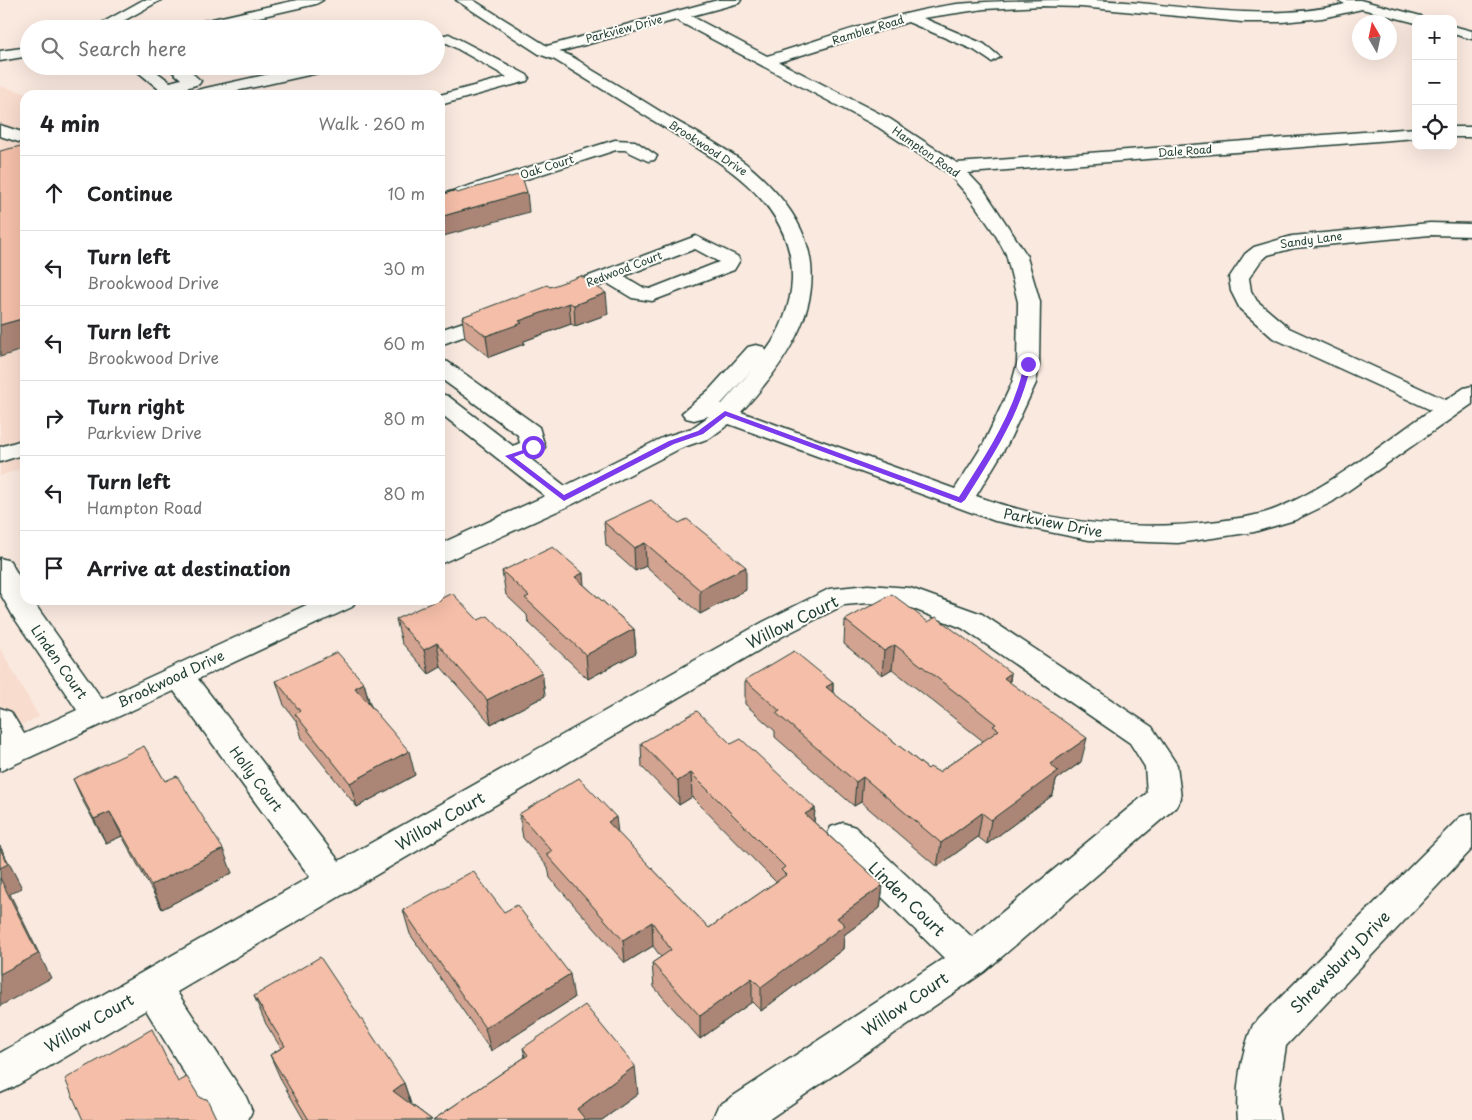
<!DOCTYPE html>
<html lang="en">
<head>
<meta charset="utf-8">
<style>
	:root { --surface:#fff; --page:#f6f6f6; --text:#202124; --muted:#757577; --line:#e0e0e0 }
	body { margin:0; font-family:"Playpen Sans",sans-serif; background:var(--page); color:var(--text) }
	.controls { position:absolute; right:15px; top:15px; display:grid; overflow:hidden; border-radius:10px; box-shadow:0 5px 20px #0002 }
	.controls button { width:45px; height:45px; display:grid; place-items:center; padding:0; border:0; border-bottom:1px solid var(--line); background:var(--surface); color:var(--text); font:25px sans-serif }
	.compass { position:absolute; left:1352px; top:15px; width:45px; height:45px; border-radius:50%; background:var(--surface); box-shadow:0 5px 20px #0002; rotate:351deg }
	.stop { position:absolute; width:15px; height:15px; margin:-11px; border:4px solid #7c3aed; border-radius:50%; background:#fff }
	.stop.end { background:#7c3aed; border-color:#fff; box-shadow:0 1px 5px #0008 }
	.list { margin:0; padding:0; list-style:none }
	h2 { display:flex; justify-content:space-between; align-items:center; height:65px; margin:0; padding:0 20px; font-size:21px }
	h2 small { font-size:16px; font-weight:400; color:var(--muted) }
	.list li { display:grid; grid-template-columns:32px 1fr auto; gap:15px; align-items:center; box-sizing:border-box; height:75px; padding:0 20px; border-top:1px solid var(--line) }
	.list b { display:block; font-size:19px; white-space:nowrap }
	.list p { margin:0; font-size:16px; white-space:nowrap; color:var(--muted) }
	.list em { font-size:16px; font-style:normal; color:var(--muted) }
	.icon { flex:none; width:28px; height:28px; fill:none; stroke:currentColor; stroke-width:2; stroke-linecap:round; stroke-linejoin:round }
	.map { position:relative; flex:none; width:1472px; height:1120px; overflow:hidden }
	.search { position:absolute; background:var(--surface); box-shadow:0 5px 20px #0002; left:20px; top:20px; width:425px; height:55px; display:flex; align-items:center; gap:12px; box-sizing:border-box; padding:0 18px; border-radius:28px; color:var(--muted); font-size:19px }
	.panel { position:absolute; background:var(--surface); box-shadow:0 5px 20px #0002; left:20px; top:90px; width:425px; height:515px; border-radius:15px }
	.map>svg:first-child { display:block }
	.built { fill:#f8dcce }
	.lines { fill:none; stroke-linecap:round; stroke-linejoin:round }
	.minor-casing { stroke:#1f3d34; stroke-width:3 }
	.minor { fill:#fdfcf7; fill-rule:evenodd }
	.wall { fill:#d2a390; stroke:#1f3d34 }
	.shaded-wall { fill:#ab8576; stroke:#1f3d34 }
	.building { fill:#f4bea8; stroke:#1f3d34 }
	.route { fill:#7c3aed }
	.labels { text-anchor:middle; stroke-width:4; stroke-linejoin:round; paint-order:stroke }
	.far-street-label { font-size:11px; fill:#1f3d34; stroke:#fdfcf7 }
	.street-label { font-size:14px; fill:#1f3d34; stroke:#fdfcf7 }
	.near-street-label { font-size:16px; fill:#1f3d34; stroke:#fdfcf7 }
</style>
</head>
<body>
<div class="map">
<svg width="1472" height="1120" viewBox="0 0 1472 1120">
	<rect width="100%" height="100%" fill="#fae9df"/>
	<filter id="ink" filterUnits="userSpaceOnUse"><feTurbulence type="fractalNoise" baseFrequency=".02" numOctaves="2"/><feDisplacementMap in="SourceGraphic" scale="10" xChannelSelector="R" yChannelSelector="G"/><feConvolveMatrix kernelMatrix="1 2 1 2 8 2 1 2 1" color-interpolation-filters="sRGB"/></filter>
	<g filter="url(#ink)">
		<path class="built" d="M0,86L31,95H25V467L0,476Z
			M0,648L39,717L0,734Z"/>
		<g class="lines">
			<defs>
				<path id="minor" d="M143,0H161L109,29H91Z
					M297,0H323L316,4L206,29H179L186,25Z
					M456,0H473L547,46L718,0H741L739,3L691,16L767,56C829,37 892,13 957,4C1001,0 1048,0 1093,0C1178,3 1260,24 1345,4L1337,0H1360L1421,16L1423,19H1416V23L1362,9L1322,18L1282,22H1242L1081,7L1041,6L984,9L923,18L984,44L1000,57L992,62L974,50L908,22L779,62L890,119L957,163L1416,128V138L968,173L984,190L1026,254L1040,302L1039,364L1036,383L1008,443L976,496C1054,524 1137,532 1219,521C1239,518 1259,516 1278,508C1333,485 1382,444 1431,410L1273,338L1240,309L1231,291L1229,278L1245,254L1254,247L1292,236L1430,223L1472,224V236L1430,235L1294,248L1268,255L1260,262L1249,278L1251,291L1257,301L1289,328L1446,400L1464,388L1472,386V404L1332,502L1295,520L1254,532L1178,543L1089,540L995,521L729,424L710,438L681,448L573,504L440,564V544L545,496L440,413V394L448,396L513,446L520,443L518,435L440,378V360L448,362L539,427L545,447L542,452L528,457L565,486L664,437L692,428L709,416L694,420L686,418L682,413L709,390L748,347L756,345L764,347L766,351C781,331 791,304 792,280C794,201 720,162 662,126C626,104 591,82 555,60L539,54ZM676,20L878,127L948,173L970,198L995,234L1006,254L1018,302L1017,364L1012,383L984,443L955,489L741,412C800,348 845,273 779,196C767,182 753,168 738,158C715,142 690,129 666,115C642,100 617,85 592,70C582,63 571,54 559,52ZM752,370L722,404H721Z
					M1453,26L1472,31V39L1453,34Z
					M449,34L527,75L529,78L527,81L440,105V95L507,77L447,43L436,45V37Z
					M29,47V56L0,61V51Z
					M131,66H149L170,82L181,79L166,66H184L201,81L199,84L179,90L184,95H166Z
					M305,66H335L327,71L218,95H189L197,90Z
					M0,125L25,133V144L0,136Z
					M1453,127H1472V137H1453Z
					M615,140L635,141L657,156L654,160L648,161L625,150H616L440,207V195Z
					M696,236L737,256L740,260L734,270L652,301L632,298L607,283L556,301L549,299L546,295L549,291ZM695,249L719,262L650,289L644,288L624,276Z
					M499,310L507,311L510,316L507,321L440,345V330Z
					M25,439V454L0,462V447Z
					M0,558L10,561L25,587V600H32L102,699L317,600H356L352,607L198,679L339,861L763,622L829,589L868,585L910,588L982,614L1152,727L1177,765L1181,798L1176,807L984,972L768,1120H712L718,1106L944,958L831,847L826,837L831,827L843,823L855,827L972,937L1147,793L1145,767L1130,743L962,628L906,606L868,603L844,605L783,636L177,992L246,1097L252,1111L248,1120H213L146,1010L14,1087L0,1093V1053L310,877L174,691L0,771V708L11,712L24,734L77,710L13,616L0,593Z
					M1472,813V849L1286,1046L1277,1103L1280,1120H1238C1235,1091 1241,1052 1253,1025L1460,817Z"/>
			</defs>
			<use href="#minor" class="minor-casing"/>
			<use href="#minor" class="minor"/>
		</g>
		<path class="wall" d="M550,287L608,314L575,326L571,324L524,341V344L489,357L465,338L462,317Z
			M604,522L746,590L700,614L646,566L635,571L606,545Z
			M502,571L584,585L634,629L636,653L588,679L528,622L527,615L506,595Z
			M396,619L478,620L542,672L545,696L491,724L441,667L429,674L402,643Z
			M845,620L928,622L1011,673L1010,682L1081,762L1056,780L1053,795L987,844L978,837L937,867L861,802L854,806L775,737V731L745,704V680L833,683V693L928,769L939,772L983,741L892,669L882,675L844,644Z
			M276,681L364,683L370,704L415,775L357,807L302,738L297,722L284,705Z
			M641,743L731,744L815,808L814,822L883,885L880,908L844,935L843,949L761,1011L752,1002L700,1039L654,987L652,963L661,957L653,946L625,963L550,878L548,867L523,838L519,814L618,833L709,928L776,882L692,797L679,805L642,767Z
			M73,779L165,781L232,873L162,909L122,836L106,843L84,803Z
			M403,910L504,912L574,998L491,1051L410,934Z
			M254,996L404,1083L411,1104L432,1120H304L282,1082L270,1055L281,1048L266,1024Z
			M523,1048L638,1094L602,1120H433L525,1057Z"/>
		<path class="shaded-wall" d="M527,192L529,212L440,237V217Z
			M606,293L608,314L575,326L574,305Z
			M569,303L571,324L524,341V344L489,357L486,336L519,321Z
			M25,318V349L0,357V325Z
			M645,543L646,566L635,571L634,548Z
			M746,567V590L700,614V590Z
			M583,573L585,597L575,577Z
			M634,629L636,653L588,679L586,655Z
			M437,643L441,667L429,674L424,650Z
			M895,645L892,669L882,675L884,651Z
			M542,672L545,696L491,724L487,700Z
			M1011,673L1007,697L1004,678Z
			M364,683L370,707L355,688Z
			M833,683L832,707L826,687Z
			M1087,738L1081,762L1056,780L1053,795L987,844L991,820L1050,764Z
			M409,751L415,775L357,807L350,783Z
			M691,773L692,797L679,805L678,781Z
			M863,777L861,802L854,806L856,782Z
			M815,808L813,832L805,814Z
			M110,812L122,836L106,843L94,819Z
			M982,813L978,837L937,867L941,843Z
			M616,817L619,841L608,822Z
			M0,846L22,888L10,894L51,978L0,1006Z
			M223,849L232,873L162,909L151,885Z
			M883,885L880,908L844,935L843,949L761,1011V987L837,918Z
			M652,922L653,946L625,963L623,940Z
			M570,974L574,998L491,1051L485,1028Z
			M752,978V1002L700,1039V1016Z
			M635,1066L638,1094L602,1120H579L577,1109Z
			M404,1083L413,1111L393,1091Z"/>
		<path class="building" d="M25,145V318L0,325V151Z
			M521,174L527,192L440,217V195L454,191L457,193Z
			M581,276L606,293L574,305L569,303L519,321L522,323L486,336L462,317L547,285L550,287Z
			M651,500L679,523L687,519L746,567L700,590L645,543L634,548L604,522Z
			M553,547L583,573L575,577L634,629L586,655L525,598L529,596L502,571Z
			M452,593L478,620L488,616L542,672L487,700L437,643L424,650L396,619L437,600H440V599Z
			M892,594L928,622L936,617L1011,673L1004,678L1087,738L1050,764L1058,771L991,820L982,813L941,843L863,777L856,782L776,713L780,711L745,680L794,651L833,683L826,687L928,769L930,767L939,772L999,730L993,726L996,724L895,645L884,651L845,620Z
			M337,652L364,683L355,688L409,751L350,783L295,714L300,711L276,681Z
			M697,711L731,744L741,739L815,808L805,814L883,885L837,918L845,925L761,987L752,978L700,1016L652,963L671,950L652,922L623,940L546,854L552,851L519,814L579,778L616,817L608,822L709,928L786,875L781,870L785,867L691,773L678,781L641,743Z
			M144,746L165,781L177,776L223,849L151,885L110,812L94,819L73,779Z
			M0,849L8,864L0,868Z
			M473,871L504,912L517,905L570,974L485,1028L403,910Z
			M0,878L38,954L0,974Z
			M320,957L404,1083L393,1091L432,1120H309L270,1055L285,1046L254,996Z
			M585,1005L635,1066L577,1109L585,1119L583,1120H433L528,1055L523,1048Z
			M152,1029L178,1082L187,1077L200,1098L207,1099L217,1120H83L65,1079Z"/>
	</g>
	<path class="route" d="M1028,362L1031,364C1021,414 991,458 965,500L961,503L726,416L703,434L674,444L564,501L505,456L535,446V449L514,457L564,495L669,441L698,431L725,411L959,497C985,456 1015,412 1024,364Z"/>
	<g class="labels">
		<g class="far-street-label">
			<text transform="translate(624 29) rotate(-15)" y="4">Parkview Drive</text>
			<text transform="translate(868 30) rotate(-17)" y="4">Rambler Road</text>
			<text transform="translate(708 148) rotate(33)" y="4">Brookwood Drive</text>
			<text transform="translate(1185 151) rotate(-4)" y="4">Dale Road</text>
			<text transform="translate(926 152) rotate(35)" y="4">Hampton Road</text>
			<text transform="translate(547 167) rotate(-18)" y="4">Oak Court</text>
			<text transform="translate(1311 240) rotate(-8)" y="4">Sandy Lane</text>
			<text transform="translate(624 269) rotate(-21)" y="4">Redwood Court</text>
		</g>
		<g class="street-label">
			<text transform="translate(1053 523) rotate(11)" y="5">Parkview Drive</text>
			<text transform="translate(59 662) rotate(55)" y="5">Linden Court</text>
			<text transform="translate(171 679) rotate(-25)" y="5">Brookwood Drive</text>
			<text transform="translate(256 779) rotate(53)" y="5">Holly Court</text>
		</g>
		<g class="near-street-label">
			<text transform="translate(792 622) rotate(-26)" y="6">Willow Court</text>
			<text transform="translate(440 821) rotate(-30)" y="6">Willow Court</text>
			<text transform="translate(907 899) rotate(44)" y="6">Linden Court</text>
			<text transform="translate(1340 962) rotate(-46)" y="6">Shrewsbury Drive</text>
			<text transform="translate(905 1004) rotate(-34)" y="6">Willow Court</text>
			<text transform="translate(89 1023) rotate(-30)" y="6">Willow Court</text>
		</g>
	</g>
</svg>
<div class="controls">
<button>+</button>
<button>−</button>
<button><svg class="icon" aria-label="locate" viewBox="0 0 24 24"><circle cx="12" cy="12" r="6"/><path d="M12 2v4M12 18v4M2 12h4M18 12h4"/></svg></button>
</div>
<svg class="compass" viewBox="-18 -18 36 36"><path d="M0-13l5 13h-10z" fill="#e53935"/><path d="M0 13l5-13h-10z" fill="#757577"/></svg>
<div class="stop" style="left:533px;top:447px"></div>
<div class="stop end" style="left:1028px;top:364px"></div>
<div class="search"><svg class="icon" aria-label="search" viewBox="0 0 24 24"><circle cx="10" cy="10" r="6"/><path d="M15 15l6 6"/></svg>Search here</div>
<section class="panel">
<h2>4 min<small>Walk · 260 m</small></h2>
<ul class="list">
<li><svg class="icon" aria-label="ahead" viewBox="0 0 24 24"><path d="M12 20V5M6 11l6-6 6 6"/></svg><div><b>Continue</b></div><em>10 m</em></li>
<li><svg class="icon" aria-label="left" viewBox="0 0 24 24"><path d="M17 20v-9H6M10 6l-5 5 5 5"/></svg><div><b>Turn left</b><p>Brookwood Drive</p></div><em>30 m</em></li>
<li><svg class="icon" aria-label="left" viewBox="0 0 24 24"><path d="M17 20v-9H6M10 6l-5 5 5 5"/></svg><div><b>Turn left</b><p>Brookwood Drive</p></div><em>60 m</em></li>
<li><svg class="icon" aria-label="right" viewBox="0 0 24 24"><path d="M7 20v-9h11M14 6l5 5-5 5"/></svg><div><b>Turn right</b><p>Parkview Drive</p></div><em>80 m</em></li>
<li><svg class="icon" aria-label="left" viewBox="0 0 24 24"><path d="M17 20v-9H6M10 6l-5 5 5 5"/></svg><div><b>Turn left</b><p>Hampton Road</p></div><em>80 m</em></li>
<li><svg class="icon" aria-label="arrive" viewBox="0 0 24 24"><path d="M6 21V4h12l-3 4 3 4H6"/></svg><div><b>Arrive at destination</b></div></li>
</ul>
</section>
</div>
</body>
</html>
